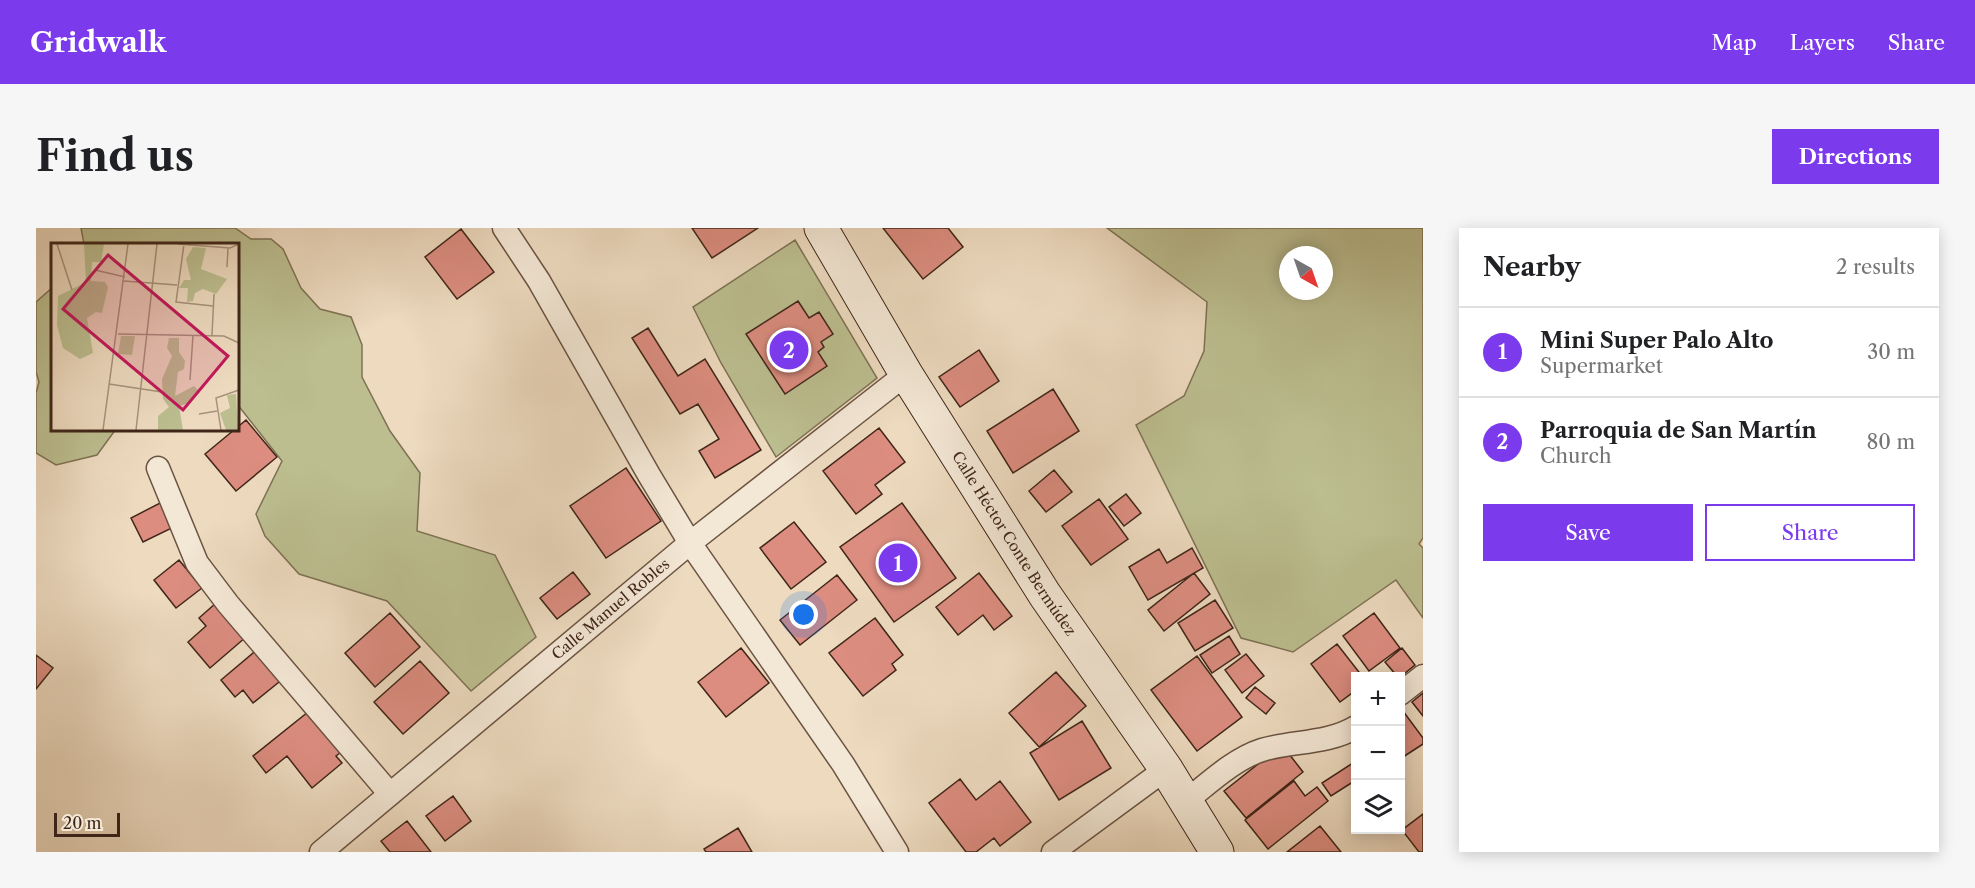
<!DOCTYPE html>
<html lang="en">
<head>
<meta charset="utf-8">
<style>
	:root { --surface:#fff; --page:#f6f6f6; --text:#202124; --muted:#757577; --line:#e0e0e0; --accent:#7c3aed }
	body { margin:0; font-family:"Libre Caslon Text",serif; background:var(--page); color:var(--text) }
	.controls { position:absolute; right:18px; bottom:18px; display:grid; overflow:hidden; border-radius:0px; box-shadow:0 3px 15px #0003 }
	.controls button { width:54px; height:54px; display:grid; place-items:center; padding:0; border:0; border-bottom:2px solid var(--line); background:var(--surface); color:var(--text); font:30px sans-serif }
	.compass { position:absolute; left:1243px; top:18px; width:54px; height:54px; border-radius:50%; background:var(--surface); box-shadow:0 3px 15px #0003; rotate:140deg }
	.scale { position:absolute; left:18px; bottom:15px; width:66px; box-sizing:border-box; padding-left:6px; border:3px solid #402619; border-top:0; font-size:16px; line-height:21px; white-space:nowrap; color:#402619; -webkit-text-stroke:4px #f3e7d5; paint-order:stroke }
	.you { position:absolute; left:768px; top:387px; width:21px; height:21px; margin:-15px; border:4px solid #fff; border-radius:50%; background:#1a73e8; box-shadow:0 0 0 9px #1a73e833 }
	.badge { display:grid; place-items:center; width:39px; height:39px; border-radius:50%; background:var(--accent); color:#fff; font-size:20px; font-weight:700 }
	.pin { position:absolute; translate:-50% -50%; border:3px solid #fff; box-shadow:0 2px 6px #0006 }
	.list { margin:0; padding:0; list-style:none }
	h2 { display:flex; justify-content:space-between; align-items:center; height:78px; margin:0; padding:0 24px; font-size:26px }
	h2 small { font-size:20px; font-weight:400; color:var(--muted) }
	.list li { display:grid; grid-template-columns:39px 1fr auto; gap:18px; align-items:center; box-sizing:border-box; height:90px; padding:0 24px; border-top:2px solid var(--line) }
	.list b { display:block; font-size:22px; white-space:nowrap }
	.list p { margin:0; font-size:20px; white-space:nowrap; color:var(--muted) }
	.list em { font-size:20px; font-style:normal; color:var(--muted) }
	.actions { display:flex; gap:12px; padding:18px 24px }
	.actions a { flex:1; padding:14px 0; border:2px solid var(--accent); border-radius:0px; text-align:center; font-size:21px; color:var(--accent) }
	.actions .main { background:var(--accent); color:#fff }
	.icon { flex:none; width:33px; height:33px; fill:none; stroke:currentColor; stroke-width:2; stroke-linecap:round; stroke-linejoin:round }
	.map { position:relative; flex:none; width:1387px; height:624px; overflow:hidden; border-radius:0px }
	header { display:flex; align-items:center; gap:36px; box-sizing:border-box; height:84px; padding:0 30px; background:var(--accent); color:#fff }
	header strong { font-size:28px }
	nav { display:flex; gap:33px; margin-inline-start:auto; font-size:21px }
	.intro { display:flex; align-items:center; justify-content:space-between; box-sizing:border-box; height:144px; padding:0 36px }
	h1 { margin:0; font-size:42px }
	.button { padding:15px 27px; border-radius:0px; background:var(--accent); color:#fff; font-size:21px; font-weight:700 }
	main { display:flex; gap:36px; padding:0 36px }
	aside { flex:1; background:var(--surface); border-radius:0px; box-shadow:0 3px 15px #0003 }
	.map>svg:first-child { display:block }
	.green { fill:#bcbe90; stroke:#7e7254; stroke-width:1.5; fill-rule:evenodd }
	.building { fill:#dc8d80; stroke:#402619; stroke-width:1.5 }
	.lines { fill:none; stroke-linecap:round; stroke-linejoin:round }
	.street-casing { stroke:#6b5342; stroke-width:25 }
	.secondary-casing { stroke:#402619; stroke-width:35 }
	.street { stroke:#f3e7d5; stroke-width:22 }
	.secondary { stroke:#f3e7d5; stroke-width:33 }
	.labels { text-anchor:middle; stroke-width:5; stroke-linejoin:round; paint-order:stroke }
	.street-label { font-size:15px; fill:#402619; stroke:#f3e7d5 }
	.inset-road { fill:none; stroke:#a8927d; stroke-width:1.5 }
	.view { fill:#c2185b; fill-opacity:0.15; stroke:#c2185b; stroke-width:3 }
	.inset-edge { fill:none; stroke:#402619; stroke-width:3 }
</style>
</head>
<body>
<header>
<strong>Gridwalk</strong>
<nav><a>Map</a><a>Layers</a><a>Share</a></nav>
</header>
<div class="intro"><h1>Find us</h1><a class="button">Directions</a></div>
<main>
<div class="map">
<svg width="1387" height="624" viewBox="0 0 1387 624">
	<rect width="100%" height="100%" fill="#eddabf"/>
	<filter id="stains"><feTurbulence type="fractalNoise" baseFrequency=".00333" numOctaves="4"/><feColorMatrix values="0 0 0 0 .2 0 0 0 0 .09 0 0 0 0 .02 0 0 0 .5 -.17"/></filter>
	<radialGradient id="worn" r=".72"><stop offset=".6" stop-color="#630" stop-opacity="0"/><stop offset="1" stop-color="#630" stop-opacity=".3"/></radialGradient>
	<path class="green" d="M45,0H199L215,11H235L247,21L265,60L284,81L315,89L326,117V149L354,203L384,245L381,303L459,327L500,409L435,463L351,373L263,346L229,308L220,286L246,233L201,176V16H48Z
		M1071,0H1387V310L1383,316L1387,320V390L1360,352L1257,424L1205,410L1100,197L1148,168L1168,123L1171,74ZM1252,27H1288V63H1252Z
		M759,12L841,150L740,229L685,135L657,79Z
		M16,60V201H80L61,227L20,237L0,225V165L3,154L0,144V74Z"/>
	<path class="building" d="M656,0H722L676,30Z
		M847,0H912L927,19L887,51Z
		M425,1L458,44L421,71L389,29Z
		M762,73L773,90L783,84L797,106L785,114L788,119L782,124L791,138L749,166L710,106Z
		M612,100L642,148L669,131L725,222L679,250L663,223L683,211L662,176L644,186L596,110Z
		M943,122L963,153L924,179L903,149Z
		M1017,161L1043,203L977,245L951,203Z
		M210,192L241,229L200,263L169,226Z
		M843,200L869,234L839,257L846,266L820,286L787,243Z
		M590,240L625,293L570,330L534,278Z
		M1018,242L1036,264L1010,284L993,263Z
		M1090,266L1105,285L1088,298L1073,279Z
		M1063,271L1092,311L1055,337L1026,298Z
		M128,273L140,298L107,314L95,290Z
		M866,275L920,350L858,394L804,319Z
		M758,294L790,334L755,361L724,320Z
		M1156,320L1167,340L1112,372L1093,339L1123,321L1131,335Z
		M143,332L166,360L140,380L118,352Z
		M537,344L554,366L521,391L504,370Z
		M943,345L976,388L958,402L947,387L922,407L900,379Z
		M1158,345L1174,366L1128,403L1112,382Z
		M801,347L821,372L764,417L744,392Z
		M1179,372L1197,400L1159,423L1142,395Z
		M180,375L210,409L174,440L152,414L170,398L163,390Z
		M354,385L384,419L339,459L309,425Z
		M1338,385L1364,420L1333,443L1307,408Z
		M839,390L867,427L856,436L860,442L827,468L793,425Z
		M1193,408L1204,426L1176,445L1164,427Z
		M1301,416L1326,448H1320V462L1304,474L1275,436Z
		M223,420L248,450L217,475L207,462L199,469L185,452Z
		M705,420L733,455L690,489L662,454Z
		M1366,420L1379,437L1364,449L1361,448L1349,434Z
		M1210,426L1228,448L1206,465L1189,442Z
		M0,427L17,440L0,461Z
		M1161,428L1206,489L1161,523L1115,462Z
		M384,433L413,465L367,506L338,474Z
		M1020,444L1050,478L1003,519L973,485Z
		M1219,459L1239,475L1230,486L1210,470Z
		M1387,465V488L1376,474Z
		M1364,479L1387,510V516L1364,531Z
		M277,480L310,520L300,528L306,535L276,560L251,528L230,545L217,528Z
		M1046,493L1075,540L1023,572L994,525Z
		M1246,517L1267,544L1210,590L1188,563Z
		M1320,533V552L1295,568L1286,555Z
		M924,551L940,572L964,553L995,594L964,618L958,610L940,624H930L893,575Z
		M1258,553L1269,568L1281,559L1292,573L1232,621L1209,592Z
		M417,568L435,593L409,613L390,588Z
		M1387,586V624H1383L1366,602Z
		M371,593L395,624H354L345,613Z
		M1284,598L1305,624H1251Z
		M702,600L716,624H670L668,621Z"/>
	<g class="lines">
		<defs>
			<g id="street">
				<path d="M468,0L503,53L613,247L654,315L807,536L861,624"/>
				<path d="M122,240L161,335L192,376L354,566"/>
				<path d="M1364,466L1387,448"/>
				<path d="M1150,573C1173,555 1198,531 1226,522C1256,513 1292,516 1320,499"/>
				<path id="s1" d="M285,624L654,315L870,146"/>
				<path d="M1017,624L1130,541"/>
			</g>
			<g id="secondary">
				<path id="s2" d="M785,0L870,146L1009,367L1130,541L1181,624"/>
			</g>
		</defs>
		<use href="#street" class="street-casing"/>
		<use href="#secondary" class="secondary-casing"/>
		<use href="#street" class="street"/>
		<use href="#secondary" class="secondary"/>
	</g>
	<g class="labels">
		<g class="street-label">
			<text dy="5" stroke="none"><textPath href="#s2" startOffset="370">Calle Héctor Conte Bermúdez</textPath></text>
			<text dy="5" stroke="none"><textPath href="#s1" startOffset="378">Calle Manuel Robles</textPath></text>
		</g>
	</g>
	<g transform="translate(15 15)">
		<rect width="188" height="188" fill="#eddabf"/>
		<path d="M33,1H53L50,19H41L40,38L54,39L57,44L51,70L45,69L36,75L42,110L29,116L12,105L6,82L7,53L35,39ZM142,4L155,5L150,26L176,36L165,51L152,46L144,50L142,58L136,59L137,45H128L133,37H140L135,16ZM70,93H84L81,112L67,111ZM118,95H128V109L134,118L133,126L127,129L124,153L143,143L149,149L138,160L128,163L132,187H107V173L118,164L112,156L111,136L121,113L116,105ZM185,151L187,187H175L169,170L179,165L176,152Z" fill="#bcbe90"/>
		<path class="inset-road" d="M6,1L21,47M127,1L179,5L188,1M133,1L125,59L162,63M176,24L177,5M44,27L74,34M73,38L126,42M67,91L173,93L188,100M161,92L163,51M139,137L142,92M58,141L111,149M148,171L166,168M52,187L77,1M85,187L106,1M170,187L165,155L188,147"/>
		<path class="view" d="M57,12L177,113L132,167L12,66Z"/>
		<rect width="188" height="188" class="inset-edge"/>
	</g>
	<rect width="100%" height="100%" filter="url(#stains)"/>
	<rect width="100%" height="100%" fill="url(#worn)"/>
</svg>
<div class="controls">
<button>+</button>
<button>−</button>
<button><svg class="icon" aria-label="layers" viewBox="0 0 24 24"><path d="M12 4l9 5-9 5-9-5zM3 14l9 5 9-5"/></svg></button>
</div>
<svg class="compass" viewBox="-18 -18 36 36"><path d="M0-13l5 13h-10z" fill="#e53935"/><path d="M0 13l5-13h-10z" fill="#757577"/></svg>
<div class="scale">20 m</div>
<div class="you"></div>
<div class="pin badge" style="left:862px;top:335px">1</div>
<div class="pin badge" style="left:753px;top:122px">2</div>
</div>
<aside>
<h2>Nearby<small>2 results</small></h2>
<ul class="list">
<li><span class="badge">1</span><div><b>Mini Super Palo Alto</b><p>Supermarket</p></div><em>30 m</em></li>
<li><span class="badge">2</span><div><b>Parroquia de San Martín</b><p>Church</p></div><em>80 m</em></li>
</ul>
<div class="actions"><a class="main">Save</a><a>Share</a></div>
</aside>
</main>
</body>
</html>
